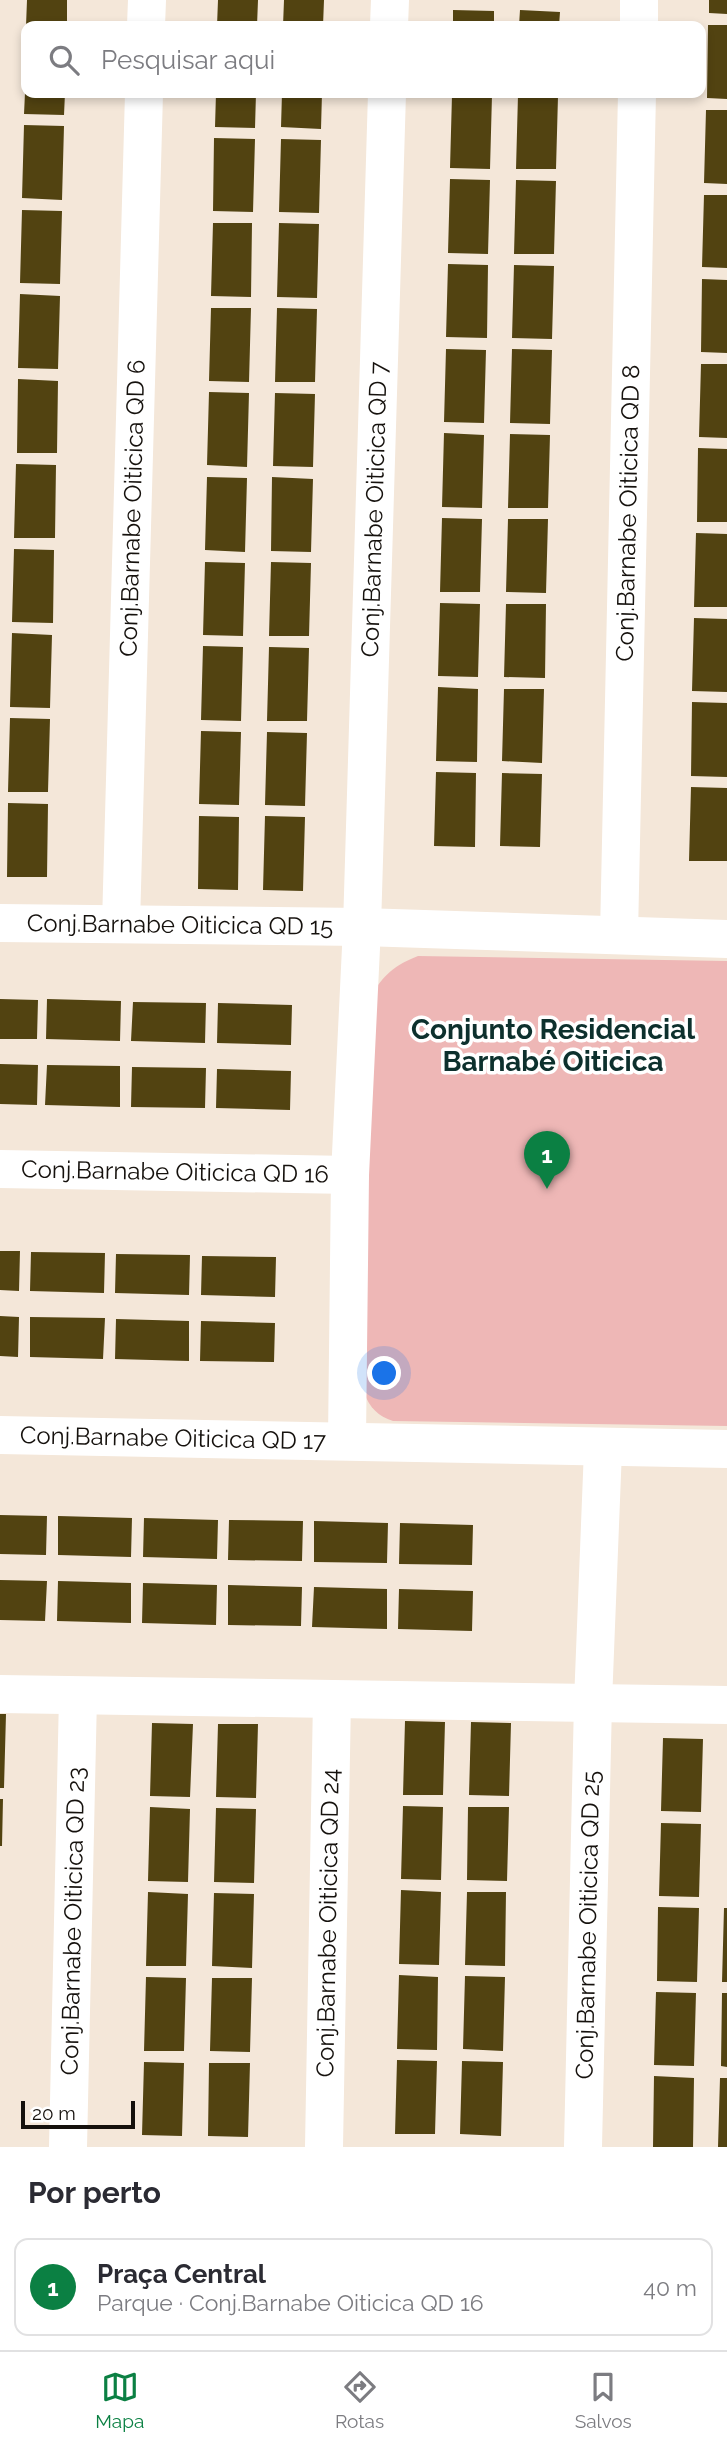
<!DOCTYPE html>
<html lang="pt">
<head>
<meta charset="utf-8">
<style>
	:root { --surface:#fff; --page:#f2f2f3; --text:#2b2b33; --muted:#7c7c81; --line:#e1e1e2; --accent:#0b8043 }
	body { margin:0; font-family:Raleway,sans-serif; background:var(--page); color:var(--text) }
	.scale { position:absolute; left:21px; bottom:18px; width:114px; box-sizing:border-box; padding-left:7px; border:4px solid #15110d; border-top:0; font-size:19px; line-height:24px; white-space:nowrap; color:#15110d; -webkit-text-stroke:5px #fff; paint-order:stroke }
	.you { position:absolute; left:385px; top:1374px; width:24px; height:24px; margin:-18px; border:5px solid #fff; border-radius:50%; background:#1a73e8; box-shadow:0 0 0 10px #1a73e833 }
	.badge { display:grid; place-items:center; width:46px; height:46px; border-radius:50%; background:var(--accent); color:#fff; font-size:23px; font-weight:700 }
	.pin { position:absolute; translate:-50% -58px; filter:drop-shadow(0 2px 4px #0008) }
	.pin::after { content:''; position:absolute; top:37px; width:24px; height:21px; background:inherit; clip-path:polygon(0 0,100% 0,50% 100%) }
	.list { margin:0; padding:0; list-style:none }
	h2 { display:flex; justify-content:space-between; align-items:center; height:91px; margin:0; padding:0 28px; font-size:30px }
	h2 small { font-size:23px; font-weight:400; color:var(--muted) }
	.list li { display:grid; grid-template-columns:46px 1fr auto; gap:21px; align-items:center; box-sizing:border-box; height:98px; margin:0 14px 14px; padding:0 14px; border:2px solid var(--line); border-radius:14px }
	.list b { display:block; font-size:26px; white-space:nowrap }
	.list p { margin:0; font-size:23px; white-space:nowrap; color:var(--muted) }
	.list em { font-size:23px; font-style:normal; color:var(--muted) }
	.icon { flex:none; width:38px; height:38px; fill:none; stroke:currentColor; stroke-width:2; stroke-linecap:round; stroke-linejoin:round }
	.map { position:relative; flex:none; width:727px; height:2147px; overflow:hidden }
	.search { position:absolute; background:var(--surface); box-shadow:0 4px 10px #0003; left:21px; right:21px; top:21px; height:77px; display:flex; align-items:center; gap:18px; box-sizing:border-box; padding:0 24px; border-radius:14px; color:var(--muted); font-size:26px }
	.sheet { height:203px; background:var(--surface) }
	nav { display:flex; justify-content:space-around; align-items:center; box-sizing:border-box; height:98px; border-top:2px solid var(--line); background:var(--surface); font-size:19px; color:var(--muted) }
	nav a { display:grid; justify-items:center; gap:4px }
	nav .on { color:var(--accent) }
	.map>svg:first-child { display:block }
	.green { fill:#eeb7b6 }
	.building { fill:#524311 }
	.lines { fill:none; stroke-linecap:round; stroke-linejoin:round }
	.street { stroke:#fff; stroke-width:38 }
	.labels { text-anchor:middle; stroke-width:7; stroke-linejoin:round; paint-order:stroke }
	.street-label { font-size:24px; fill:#15110d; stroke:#fff }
	.quarter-label { font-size:28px; font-weight:bold; fill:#0d302d; stroke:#fff }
</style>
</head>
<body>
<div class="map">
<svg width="727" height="2147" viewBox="0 0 727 2147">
	<rect width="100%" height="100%" fill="#f4e7d9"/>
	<path class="green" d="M418,956L727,961V1426L393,1421C378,1416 370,1408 364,1393L371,996C383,975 395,965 418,956Z"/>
	<path class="building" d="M27,0H67V26H26Z
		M218,0H258L257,26H217Z
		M284,0H324L323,26H283Z
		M709,0H727V14L709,13Z
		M453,10L494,11V26H453Z
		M520,10L560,12L559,26H519Z
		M708,25H727V99L707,98Z
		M25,93H65L64,115L24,114Z
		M216,93H256L255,128L215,127Z
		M282,93H322L321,129L281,127Z
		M452,95H492L490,169L450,168Z
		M518,95L558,96L556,169H516Z
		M706,110H727V184L704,183Z
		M24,125L64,126L62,200L22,198Z
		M214,138L255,139L253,212L213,211Z
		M281,139L321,140L319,213L279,212Z
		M450,179L490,180L488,254L448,253Z
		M516,180L556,181L554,254H514Z
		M704,195H727V268L702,267Z
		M22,210L62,211L60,284L20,283Z
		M213,223H252L251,297L211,296Z
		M279,223L319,224L317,298L277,297Z
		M448,264L488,265L487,338L446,337Z
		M514,265L554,266L552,339L512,338Z
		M702,279L727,280V353L701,352Z
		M20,294L60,296L58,369L18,368Z
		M211,308H251L249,382L209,381Z
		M277,308L317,309L315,382H275Z
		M446,349L486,350L484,423L444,422Z
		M512,349L552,350L550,424L510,423Z
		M701,364H727V438L699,437Z
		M18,379L58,381L57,453H17Z
		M209,392L249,393L247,467L207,465Z
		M275,393L315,394L313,467L273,466Z
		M444,433L484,435L482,508L442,507Z
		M510,434L550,435L548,508H508Z
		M698,448L727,449V522H697Z
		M16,464L56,465L55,538H14Z
		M207,477L247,478L245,552L205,550Z
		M272,477L313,479L311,552L271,551Z
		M442,518L482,519L480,592H440Z
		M508,519H548L546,593L506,592Z
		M696,533L727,534V607H694Z
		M14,549L54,550L53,623L12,622Z
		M205,562L245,563L243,636L203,635Z
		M271,562L311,563L309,636H269Z
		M440,603L480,604L478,677L438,676Z
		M506,604H546L545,678L504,677Z
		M694,618L727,619V692L692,691Z
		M12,633L52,635L50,708L10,707Z
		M203,646L243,647L241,721L201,720Z
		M269,647L309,648L307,721H267Z
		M438,687L478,689L477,762L436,761Z
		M504,689H544L542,763L502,761Z
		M692,702L727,703V777L691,776Z
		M10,718L50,719L48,792H8Z
		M201,731L241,732L239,805L199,804Z
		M267,732L307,733L305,806L265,805Z
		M436,772L476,773L475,847L434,846Z
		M502,773L542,774L540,847L500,846Z
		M691,787L727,788V861H689Z
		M8,803L48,804L47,877H7Z
		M199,816L239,817L238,890L198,889Z
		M265,816L305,817L303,891L263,890Z
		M0,999L38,1000L37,1039H0Z
		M47,999L121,1001L120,1041L46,1039Z
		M133,1002L206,1003L205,1043L131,1041Z
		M218,1003L292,1005L291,1045L217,1043Z
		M0,1064L38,1065L37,1105L0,1104Z
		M47,1065L120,1066V1107L45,1105Z
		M132,1067L206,1068L205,1108L131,1107Z
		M217,1069L291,1071L290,1110L216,1108Z
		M0,1251H20L19,1291L0,1290Z
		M31,1252L105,1253L104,1293L30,1291Z
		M116,1254L190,1255L189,1295L115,1293Z
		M202,1256L276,1257L275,1297L201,1295Z
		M0,1316L19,1317L18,1357L0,1356Z
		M30,1317L105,1318L103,1359L30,1357Z
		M116,1319L189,1321V1361L115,1359Z
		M201,1321L275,1323L274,1362L200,1361Z
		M0,1515L47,1516L46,1555L0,1554Z
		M58,1516L132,1518L131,1557L58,1555Z
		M144,1518L218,1520L217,1559L143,1557Z
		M229,1520L303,1521L302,1561L228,1560Z
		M314,1521L388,1523L387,1563L314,1562Z
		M400,1523L473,1525L472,1565L399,1564Z
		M0,1580L47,1581L45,1621L0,1620Z
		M58,1581L131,1583V1623L57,1621Z
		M143,1583L217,1585L216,1625L142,1623Z
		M228,1585L302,1587L301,1626L228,1625Z
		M314,1587L387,1589V1629L312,1627Z
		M399,1589L473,1591L472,1631L398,1629Z
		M0,1714H6L4,1788H0Z
		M405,1721L445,1722L443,1795H403Z
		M471,1722L511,1723L509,1796L469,1795Z
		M152,1723L193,1724L190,1797L150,1796Z
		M218,1724H258L256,1798L216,1797Z
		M663,1738L703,1739L701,1812L661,1811Z
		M0,1799H3L2,1846H0Z
		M403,1806L443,1807L441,1880L401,1879Z
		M150,1807L190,1809L188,1882L148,1881Z
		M468,1807H509L507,1881L467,1880Z
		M216,1808L256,1809L254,1883L214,1882Z
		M661,1823L701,1824L699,1897L659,1896Z
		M401,1890L441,1892L439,1965L399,1964Z
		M148,1892L188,1894L186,1966H146Z
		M467,1892H506L505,1966L465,1965Z
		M214,1893L254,1894L252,1968L212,1966Z
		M658,1907L699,1908L697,1982L657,1981Z
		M724,1908H727V1982H722Z
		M399,1975L438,1977L437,2050L397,2049Z
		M465,1976L505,1977L503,2051L463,2049Z
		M146,1977L186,1978L184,2051H144Z
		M212,1978H252L250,2052L210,2051Z
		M656,1992L696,1993L694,2066L654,2065Z
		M722,1993H727V2067L721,2066Z
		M397,2060L437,2061L435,2134H395Z
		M462,2061L503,2062L501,2136L460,2134Z
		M144,2062L184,2063L182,2136L142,2135Z
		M209,2063H250L248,2137L208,2136Z
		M654,2076L694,2078L693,2147H653Z
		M720,2078H727V2147H718Z"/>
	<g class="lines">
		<g class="street">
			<path d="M146,26L147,0"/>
			<path d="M389,26L390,0"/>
			<path d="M639,26V0"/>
			<path id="s1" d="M0,923L362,927L727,939"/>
			<path id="s2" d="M121,924L144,93"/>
			<path id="s3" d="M619,935L637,93"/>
			<path id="s4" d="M0,1169L350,1175"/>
			<path id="s5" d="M0,1435L727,1449"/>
			<path id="s6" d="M347,1440L350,1175L362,927L387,93"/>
			<path d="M0,1694L727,1705"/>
			<path id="s7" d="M68,2147L78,1696"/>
			<path id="s8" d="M324,2147L332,1699"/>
			<path id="s9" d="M583,2147L593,1702L603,1449"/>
		</g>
	</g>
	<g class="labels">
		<g class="street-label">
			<text dy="8" stroke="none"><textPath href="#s2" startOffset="416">Conj.Barnabe Oiticica QD 6</textPath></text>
			<text dy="8" stroke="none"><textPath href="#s6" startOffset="931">Conj.Barnabe Oiticica QD 7</textPath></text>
			<text dy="8" stroke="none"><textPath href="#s3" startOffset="422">Conj.Barnabe Oiticica QD 8</textPath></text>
			<text dy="8" stroke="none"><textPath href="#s1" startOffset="180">Conj.Barnabe Oiticica QD 15</textPath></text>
			<text dy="8" stroke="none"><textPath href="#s4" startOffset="175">Conj.Barnabe Oiticica QD 16</textPath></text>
			<text dy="8" stroke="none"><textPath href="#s5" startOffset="173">Conj.Barnabe Oiticica QD 17</textPath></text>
			<text dy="8" stroke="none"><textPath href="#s7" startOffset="226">Conj.Barnabe Oiticica QD 23</textPath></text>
			<text dy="8" stroke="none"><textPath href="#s8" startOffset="224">Conj.Barnabe Oiticica QD 24</textPath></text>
			<text dy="8" stroke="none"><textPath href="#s9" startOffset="222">Conj.Barnabe Oiticica QD 25</textPath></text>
		</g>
		<g class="quarter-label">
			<text x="553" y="1039">Conjunto Residencial<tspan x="553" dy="32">Barnabé Oiticica</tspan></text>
		</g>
	</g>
</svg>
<div class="scale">20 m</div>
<div class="you"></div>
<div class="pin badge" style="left:547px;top:1189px">1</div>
<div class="search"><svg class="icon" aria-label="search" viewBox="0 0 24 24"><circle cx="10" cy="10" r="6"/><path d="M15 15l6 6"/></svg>Pesquisar aqui</div>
</div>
<section class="sheet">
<h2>Por perto<small></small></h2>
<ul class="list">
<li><span class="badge">1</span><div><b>Praça Central</b><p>Parque · Conj.Barnabe Oiticica QD 16</p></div><em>40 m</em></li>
</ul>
</section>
<nav>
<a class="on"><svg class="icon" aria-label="map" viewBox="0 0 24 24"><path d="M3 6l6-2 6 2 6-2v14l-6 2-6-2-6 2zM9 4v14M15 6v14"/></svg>Mapa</a>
<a><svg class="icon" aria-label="directions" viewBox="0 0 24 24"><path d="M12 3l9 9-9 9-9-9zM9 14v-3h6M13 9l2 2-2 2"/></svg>Rotas</a>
<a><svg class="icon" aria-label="saved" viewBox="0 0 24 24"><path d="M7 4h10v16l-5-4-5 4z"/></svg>Salvos</a>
</nav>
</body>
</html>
